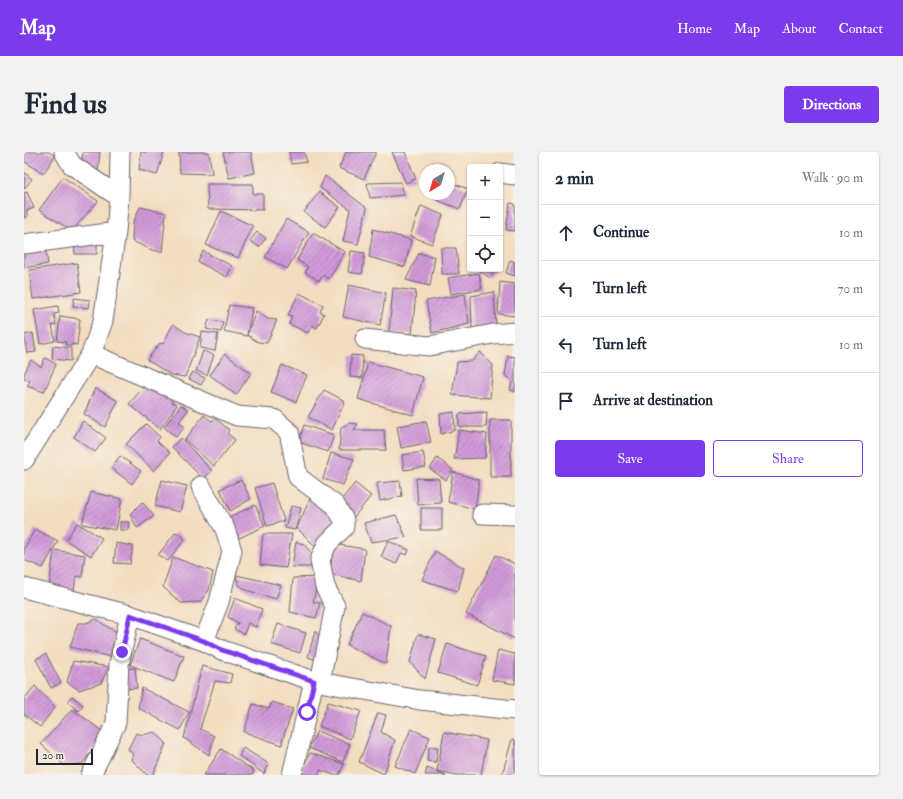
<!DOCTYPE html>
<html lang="en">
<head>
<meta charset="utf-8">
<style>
	:root { --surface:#fff; --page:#f2f2f3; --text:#1f2937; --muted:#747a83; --line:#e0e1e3; --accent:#7c3aed }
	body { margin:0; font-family:"IM FELL Double Pica",serif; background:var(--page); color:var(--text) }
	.controls { position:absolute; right:12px; top:12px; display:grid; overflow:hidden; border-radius:4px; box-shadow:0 1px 3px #0004 }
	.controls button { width:36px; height:36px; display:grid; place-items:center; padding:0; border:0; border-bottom:1px solid var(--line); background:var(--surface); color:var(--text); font:20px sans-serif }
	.compass { position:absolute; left:395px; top:12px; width:36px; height:36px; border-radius:50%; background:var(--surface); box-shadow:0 1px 3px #0004; rotate:218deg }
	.scale { position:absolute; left:12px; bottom:10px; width:57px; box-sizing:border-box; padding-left:4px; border:2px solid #22223b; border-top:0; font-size:11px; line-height:14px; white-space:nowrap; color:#22223b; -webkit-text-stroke:3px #f7f3e8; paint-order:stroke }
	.stop { position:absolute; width:12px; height:12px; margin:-9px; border:3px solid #7c3aed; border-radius:50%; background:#fff }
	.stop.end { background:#7c3aed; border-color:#fff; box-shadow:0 1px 4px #0008 }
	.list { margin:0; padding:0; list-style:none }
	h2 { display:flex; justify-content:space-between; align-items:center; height:52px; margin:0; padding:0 16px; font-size:17px }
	h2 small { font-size:13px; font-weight:400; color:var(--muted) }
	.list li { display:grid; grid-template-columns:26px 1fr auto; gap:12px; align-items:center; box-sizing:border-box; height:56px; padding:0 16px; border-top:1px solid var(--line) }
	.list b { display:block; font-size:15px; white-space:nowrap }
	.list em { font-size:13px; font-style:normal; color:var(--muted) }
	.actions { display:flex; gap:8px; padding:12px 16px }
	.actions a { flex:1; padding:9px 0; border:1px solid var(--accent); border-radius:4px; text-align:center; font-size:14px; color:var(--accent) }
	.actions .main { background:var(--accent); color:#fff }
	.icon { flex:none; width:22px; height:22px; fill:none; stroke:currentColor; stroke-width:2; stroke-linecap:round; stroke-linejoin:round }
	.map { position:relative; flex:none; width:491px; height:623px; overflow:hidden; border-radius:4px }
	header { display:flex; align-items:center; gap:24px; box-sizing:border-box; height:56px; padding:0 20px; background:var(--accent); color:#fff }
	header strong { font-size:19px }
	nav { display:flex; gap:22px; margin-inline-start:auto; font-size:14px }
	.intro { display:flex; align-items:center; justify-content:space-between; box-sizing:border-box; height:96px; padding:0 24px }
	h1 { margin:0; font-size:28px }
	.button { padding:10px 18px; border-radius:4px; background:var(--accent); color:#fff; font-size:14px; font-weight:700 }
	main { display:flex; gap:24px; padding:0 24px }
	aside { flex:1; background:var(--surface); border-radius:4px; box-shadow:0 1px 3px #0004 }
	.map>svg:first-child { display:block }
	.building { fill:url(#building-hatch) }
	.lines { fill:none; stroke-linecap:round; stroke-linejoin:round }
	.street-casing { stroke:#6b636a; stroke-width:21 }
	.street { stroke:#fff; stroke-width:19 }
	.route { stroke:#7c3aed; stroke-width:5 }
</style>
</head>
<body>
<header>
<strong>Map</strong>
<nav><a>Home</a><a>Map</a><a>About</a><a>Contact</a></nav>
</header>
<div class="intro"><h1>Find us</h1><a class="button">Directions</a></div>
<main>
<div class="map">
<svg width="491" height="623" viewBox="0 0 491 623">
	<defs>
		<pattern id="building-hatch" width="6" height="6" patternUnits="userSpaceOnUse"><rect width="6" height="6" fill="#d19ad9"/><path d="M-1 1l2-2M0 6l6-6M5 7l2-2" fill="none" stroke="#a97db1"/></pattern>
	</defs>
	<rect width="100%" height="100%" fill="#f7f3e8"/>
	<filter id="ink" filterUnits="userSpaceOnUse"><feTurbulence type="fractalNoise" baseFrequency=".025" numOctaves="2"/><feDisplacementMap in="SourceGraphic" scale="8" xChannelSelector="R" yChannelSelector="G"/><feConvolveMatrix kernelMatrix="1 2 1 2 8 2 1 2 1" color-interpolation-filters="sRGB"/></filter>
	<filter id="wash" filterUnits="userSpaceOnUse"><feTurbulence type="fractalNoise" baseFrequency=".012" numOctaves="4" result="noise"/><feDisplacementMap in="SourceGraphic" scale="16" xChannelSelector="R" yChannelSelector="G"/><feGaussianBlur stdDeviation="0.9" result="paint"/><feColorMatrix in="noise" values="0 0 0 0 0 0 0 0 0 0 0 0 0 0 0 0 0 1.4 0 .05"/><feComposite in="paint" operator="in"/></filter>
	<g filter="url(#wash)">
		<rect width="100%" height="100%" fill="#f3ddc0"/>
		<g id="blocks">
			<path class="building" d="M0,0H25L31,4L19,22L0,9Z
				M59,0H76L74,20L57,14Z
				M117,0H140L133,23L115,18Z
				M155,0H185L188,22L156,21Z
				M199,0H227L231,21L205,26Z
				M265,0H280L283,10L267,12Z
				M322,0H352L340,27L315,16Z
				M368,0H381L392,27L382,31Z
				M0,20L8,27L0,37Z
				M301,24L343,56L334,92L319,89L326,57L296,36Z
				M39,25L74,49L48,79L15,58Z
				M377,30L380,43L346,46L343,31Z
				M425,30L444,37L436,57L410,47L412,42H425Z
				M183,32H229V42H239V58L184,57Z
				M3,40L10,56L2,59L4,64L0,66V41Z
				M295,40L316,55L301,75L280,60Z
				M486,51L491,52V79L482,78Z
				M397,54L419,63L408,92L386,84Z
				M116,55L142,61L138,100L128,98L108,89L109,71Z
				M197,59L229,74L214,106L182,93Z
				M262,67L285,80L263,117L241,105Z
				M349,77L387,88L381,115L345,105Z
				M233,80L242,86L235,95L226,89Z
				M289,81L321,100L305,127L299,123L295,129L281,120L284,115L273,108Z
				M73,89V102H51L50,90Z
				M21,94L24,112L0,116V98Z
				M417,96H432L435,122H418Z
				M179,99L208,114L203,125L174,110Z
				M327,99L341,101L338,122L324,120Z
				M395,101L411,105L406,134L382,128Z
				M486,108L491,110V124L482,121Z
				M53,111L57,140L9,147L5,118Z
				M453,117H472L466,126Z
				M455,121L458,137L427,142L424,126Z
				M476,130L491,132V164L474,162Z
				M325,133L362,141L356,173L319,165Z
				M369,136L392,139L388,182L365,180Z
				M470,140L472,172L448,178L447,144Z
				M275,141L299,153L296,160L300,162L293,176L288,173L284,181L265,172L268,164L264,163Z
				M441,142L445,172L408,181L402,149Z
				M50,146L66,148L65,156L49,154Z
				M205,153L228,156L223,184L200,179Z
				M34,154L35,161L30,162L32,173H28L31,189L16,192L10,158Z
				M232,159L244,167L253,168L243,191L234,190L223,183Z
				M36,164L56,167L53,193L48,192V194L41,193L42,190L33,189Z
				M185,168L199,170L197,180L182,177Z
				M149,172L161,180L176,185L161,225L147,223L123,208L136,191L139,192Z
				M178,180L194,182L191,199L176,196Z
				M9,181L12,200L3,201L0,183Z
				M29,194L47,196V209L28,207Z
				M179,199L190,203L183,223L172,219Z
				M456,200L469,213L466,246L428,243L433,210L448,209Z
				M201,202L227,221L212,243L186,223Z
				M327,203L339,204L338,226L326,225Z
				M484,204L491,205V240L486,238L488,230L481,223Z
				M21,206L32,212L20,240L3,234L6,229L0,226V222L7,208L17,215Z
				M344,210L399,225L389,263L334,247Z
				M258,213L283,223L272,250L247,240Z
				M169,220L181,226L177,233L165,227Z
				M124,230L148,245L147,249L153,253L136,277L105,252Z
				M71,236L94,249L81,275L60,262Z
				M300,238L321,249L308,278L284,265Z
				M157,253L164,258L155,270L161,275L152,285L140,275Z
				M430,260L431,278L417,282L416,262Z
				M463,260L462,275H435V262Z
				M180,263L187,269L192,267L205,278L203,281L211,288L190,314L161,288Z
				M466,268H487V325H466Z
				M59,269L82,286L71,300L50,285Z
				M402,269L407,290L377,296L373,274Z
				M326,271L334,272L330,278H360L362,298H315L317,275Z
				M122,272L136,285L133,289L146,301L130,319L102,292Z
				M280,273L310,283L304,300L275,290Z
				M435,278L463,282L461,306L430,307Z
				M157,286L188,319L179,327L148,295Z
				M399,300L402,315L380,318L378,303Z
				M307,301L330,307L319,333L299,327Z
				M96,304L117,319L108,332L87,316Z
				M413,306L429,318L422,328L406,317Z
				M429,320L455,328L451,357L424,350Z
				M392,326L415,327L417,351L394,353Z
				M138,328L163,334L156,360L131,354Z
				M217,328L227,347L206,359L196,337Z
				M376,329L378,344L356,349L353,331Z
				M248,331L260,369L243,374L231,336Z
				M331,331L347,344L330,365L314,352Z
				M67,340L98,347L92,378L58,372Z
				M288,342L316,363L292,395L273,376Z
				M118,350L130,364L113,376L106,362Z
				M231,353L241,374L215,386L205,365Z
				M267,354L277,356L271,378L261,376Z
				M397,356H418V378H397Z
				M372,363L382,385L347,390L340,371Z
				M96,370H105L104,378H96Z
				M53,371L78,386L67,404L42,388Z
				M11,377L34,389L19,416L0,408V397Z
				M152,380L161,387L144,409L134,403Z
				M239,382H268L262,416L236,413Z
				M364,389L385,398L383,403L377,401L372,412L357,405Z
				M272,390L280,392L288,402L287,415H268Z
				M92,391L109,394L106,412L90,411Z
				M309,392L341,397L337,429L306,422Z
				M30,398L61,403L58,425L52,424L50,439L25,435Z
				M411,399L440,416L434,439L398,428Z
				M472,403L491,412V487L442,462Z
				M149,405L189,420L185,438L176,450L157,451L139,435Z
				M212,423L257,433L252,447L222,438L214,432Z
				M295,425L289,450L296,451L292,466L266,460L269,426Z
				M211,446L238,457L232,475L224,471L220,482L210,477L214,471L204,465Z
				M338,460L367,474L362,512L323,493Z
				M72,467L85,476L93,480L87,505L46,495L54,471H62Z
				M254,472L282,481L276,501L247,492Z
				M291,479L301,490L296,509L284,505Z
				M394,482L412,487L401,527L386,510Z
				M116,487L160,504L150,530L106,513Z
				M423,492L462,504L453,533L414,521Z
				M474,498L491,502V532L468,528Z
				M22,502L37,531L27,536L12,507Z
				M49,509L85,515L77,531L55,538L43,530Z
				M178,514L208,522L206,531L191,529L176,577L190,584L185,603L160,586Z
				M111,516L113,536L99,537L97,517Z
				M11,534L31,555L16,575L0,562V547Z
				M118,536L165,560L156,578L114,556Z
				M48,544L59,553L54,559L43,549Z
				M248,550L269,557L258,589V593L220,580L229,552L245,557Z
				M304,550L337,559L326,587L295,574Z
				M48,557L81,581L58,612L40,613L17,592Z
				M354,561L362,563L357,580L371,588L360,622L335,610Z
				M387,577L406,585L391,622L371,614Z
				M293,579L326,592L319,610L285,596Z
				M131,580L142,591L129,623H123L107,607L109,602L104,597L112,581L119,583Z
				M420,580L463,588L457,623H433L413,619Z
				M488,587L491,588V623H478Z
				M405,595H414L412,610L403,609Z
				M219,596L245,612L240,622L215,604Z
				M197,597L230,619L228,623H180Z
				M286,601L320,612L315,623H310L296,618L294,623H275Z
				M403,616L422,623H401Z"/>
		</g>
	</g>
	<g filter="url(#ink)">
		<use href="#blocks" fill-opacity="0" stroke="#6b636a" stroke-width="1"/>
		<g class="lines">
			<defs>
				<path id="street" d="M40,0L48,13L95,45
					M476,21L491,23
					M0,92L92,80
					M341,187L405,194L469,182L491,180
					M67,202L213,264L250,267L265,280L274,325L311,353L320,368V375L303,392L296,408L301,435L311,454L296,530
					M0,308L67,202L79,169L92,80L95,45L96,0
					M177,334L201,377L208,399L195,450L180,489
					M458,362L491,363
					M0,436L106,463L180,489L198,498L290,529L396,548L491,558
					M67,623L92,571L95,512L106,463
					M268,623L290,529"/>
			</defs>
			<use href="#street" class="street-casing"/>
			<use href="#street" class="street"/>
		</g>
	</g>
	<g class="lines" filter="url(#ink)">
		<path class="route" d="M98,500L106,463L180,489L198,498L290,529L283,560"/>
	</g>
</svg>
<div class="controls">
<button>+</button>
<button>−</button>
<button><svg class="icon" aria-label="locate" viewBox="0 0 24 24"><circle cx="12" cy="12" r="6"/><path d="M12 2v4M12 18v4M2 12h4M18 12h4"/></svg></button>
</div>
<svg class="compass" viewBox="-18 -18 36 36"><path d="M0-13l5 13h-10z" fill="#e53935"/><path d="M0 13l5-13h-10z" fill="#747a83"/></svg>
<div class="scale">20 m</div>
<div class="stop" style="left:283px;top:560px"></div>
<div class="stop end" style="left:98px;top:500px"></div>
</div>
<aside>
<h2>2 min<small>Walk · 90 m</small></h2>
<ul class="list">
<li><svg class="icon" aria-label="ahead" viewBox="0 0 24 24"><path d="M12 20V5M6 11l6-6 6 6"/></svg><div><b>Continue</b></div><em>10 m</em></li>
<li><svg class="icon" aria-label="left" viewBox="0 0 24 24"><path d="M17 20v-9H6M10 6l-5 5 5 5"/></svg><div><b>Turn left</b></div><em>70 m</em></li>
<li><svg class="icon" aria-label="left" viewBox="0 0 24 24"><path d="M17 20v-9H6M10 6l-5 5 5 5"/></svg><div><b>Turn left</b></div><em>10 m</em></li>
<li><svg class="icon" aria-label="arrive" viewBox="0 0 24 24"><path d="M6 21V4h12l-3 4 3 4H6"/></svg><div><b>Arrive at destination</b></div></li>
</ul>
<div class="actions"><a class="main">Save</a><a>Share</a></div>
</aside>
</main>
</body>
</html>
